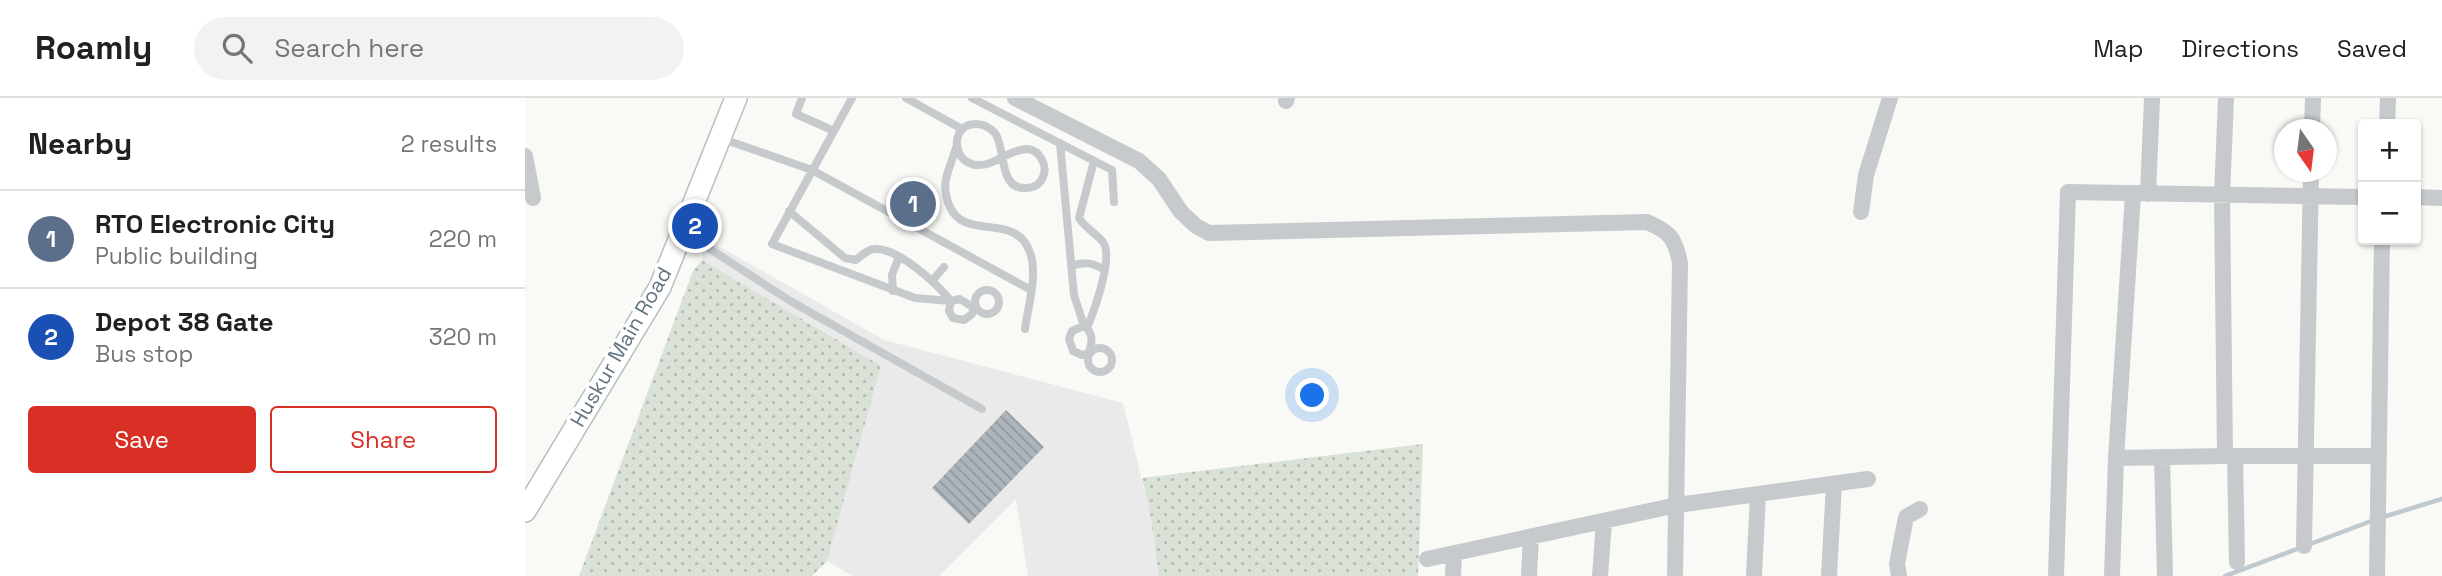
<!DOCTYPE html>
<html lang="en">
<head>
<meta charset="utf-8">
<style>
	:root { --surface:#fff; --page:#f2f2f2; --text:#202124; --muted:#757577; --line:#e0e0e0; --accent:#d93025 }
	body { margin:0; font-family:"Space Grotesk",sans-serif; background:var(--page); color:var(--text) }
	.controls { position:absolute; right:21px; top:21px; display:grid; overflow:hidden; border-radius:7px; box-shadow:0 2px 5px #0004 }
	.controls button { width:63px; height:63px; display:grid; place-items:center; padding:0; border:0; border-bottom:2px solid var(--line); background:var(--surface); color:var(--text); font:35px sans-serif }
	.compass { position:absolute; left:1749px; top:21px; width:63px; height:63px; border-radius:50%; background:var(--surface); box-shadow:0 2px 5px #0004; rotate:166deg }
	.you { position:absolute; left:788px; top:298px; width:24px; height:24px; margin:-18px; border:5px solid #fff; border-radius:50%; background:#1a73e8; box-shadow:0 0 0 10px #1a73e833 }
	.badge { display:grid; place-items:center; width:46px; height:46px; border-radius:50%; background:var(--accent); color:#fff; font-size:23px; font-weight:700 }
	.pin { position:absolute; translate:-50% -50%; border:4px solid #fff; box-shadow:0 2px 7px #0006 }
	.list { margin:0; padding:0; list-style:none }
	h2 { display:flex; justify-content:space-between; align-items:center; height:91px; margin:0; padding:0 28px; font-size:30px }
	h2 small { font-size:23px; font-weight:400; color:var(--muted) }
	.list li { display:grid; grid-template-columns:46px 1fr auto; gap:21px; align-items:center; box-sizing:border-box; height:98px; padding:0 28px; border-top:2px solid var(--line) }
	.list b { display:block; font-size:26px; white-space:nowrap }
	.list p { margin:0; font-size:23px; white-space:nowrap; color:var(--muted) }
	.list em { font-size:23px; font-style:normal; color:var(--muted) }
	.actions { display:flex; gap:14px; padding:21px 28px }
	.actions a { flex:1; padding:16px 0; border:2px solid var(--accent); border-radius:7px; text-align:center; font-size:24px; color:var(--accent) }
	.actions .main { background:var(--accent); color:#fff }
	.icon { flex:none; width:38px; height:38px; fill:none; stroke:currentColor; stroke-width:2; stroke-linecap:round; stroke-linejoin:round }
	.map { position:relative; flex:none; width:1917px; height:478px; overflow:hidden }
	header { display:flex; align-items:center; gap:42px; box-sizing:border-box; height:98px; padding:0 35px; background:var(--surface); border-bottom:2px solid var(--line) }
	header strong { font-size:33px }
	nav { display:flex; gap:38px; margin-inline-start:auto; font-size:24px }
	.search { width:490px; height:63px; background:var(--page); display:flex; align-items:center; gap:18px; box-sizing:border-box; padding:0 24px; border-radius:38px; color:var(--muted); font-size:26px }
	main { display:flex }
	aside { flex:1; background:var(--surface) }
	.map>svg:first-child { display:block }
	.built { fill:#e9eae9 }
	.grass { fill:url(#grass-dots) }
	.lines { fill:none; stroke-linecap:round; stroke-linejoin:round }
	.stream { stroke:#bfcace; stroke-width:4.5 }
	.building { fill:url(#building-back-hatch) }
	.secondary-casing { stroke:#b8bec2; stroke-width:24 }
	.service { stroke:#c6cacd; stroke-width:8 }
	.minor { stroke:#c6cacd; stroke-width:16 }
	.secondary { stroke:#fff; stroke-width:21 }
	.labels { text-anchor:middle; stroke-width:7; stroke-linejoin:round; paint-order:stroke }
	.street-label { font-size:21px; fill:#637482; stroke:#fff }
</style>
</head>
<body>
<header>
<strong>Roamly</strong>
<div class="search"><svg class="icon" aria-label="search" viewBox="0 0 24 24"><circle cx="10" cy="10" r="6"/><path d="M15 15l6 6"/></svg>Search here</div>
<nav><a>Map</a><a>Directions</a><a>Saved</a></nav>
</header>
<main>
<aside>
<h2>Nearby<small>2 results</small></h2>
<ul class="list">
<li><span class="badge" style="background:#5c6f8a">1</span><div><b>RTO Electronic City</b><p>Public building</p></div><em>220 m</em></li>
<li><span class="badge" style="background:#1a4fb4">2</span><div><b>Depot 38 Gate</b><p>Bus stop</p></div><em>320 m</em></li>
</ul>
<div class="actions"><a class="main">Save</a><a>Share</a></div>
</aside>
<div class="map">
<svg width="1917" height="478" viewBox="0 0 1917 478">
	<defs>
		<pattern id="grass-dots" width="8" height="8" patternUnits="userSpaceOnUse" patternTransform="scale(1.75)"><rect width="8" height="8" fill="#dae1d7"/><path d="M2 2h.1M6 6h.1" fill="none" stroke="#b4bbb4" stroke-width="1.8" stroke-linecap="round"/></pattern>
		<pattern id="building-back-hatch" width="6" height="6" patternUnits="userSpaceOnUse" patternTransform="scale(1.75)"><rect width="6" height="6" fill="#adb5bb"/><path d="M-1 5l2 2M0 0l6 6M5-1l2 2" fill="none" stroke="#90989d"/></pattern>
	</defs>
	<rect width="100%" height="100%" fill="#f9f9f6"/>
	<path class="built" d="M181,141L359,242L598,305L625,415L634,478H503L491,401L414,478H327L302,463L356,268L177,162Z"/>
	<path class="grass" d="M177,162L356,268L302,463L287,478H54L168,173Z
		M898,346L893,478H634L625,415L617,380Z"/>
	<g class="lines">
		<path class="stream" d="M1858,419L1917,401
			M1700,478L1849,422"/>
	</g>
	<path class="building" d="M481,312L519,349L444,426L407,390Z"/>
	<g class="lines">
		<defs>
			<path id="secondary" d="M0,413L135,189L211,0"/>
		</defs>
		<use href="#secondary" class="secondary-casing"/>
		<path class="service" d="M277,0L271,16L309,33
			M327,0L247,146L390,200L426,203
			M381,0L437,31
			M447,0L587,72L589,104
			M195,40L287,72L506,192
			M535,45L549,197L559,228
			M431,50C428,60 423,71 421,81C419,90 421,99 424,107C438,142 483,117 501,146C516,169 503,207 500,231
			M477,59C430,89 417,26 451,26C458,26 465,30 470,35C481,50 473,92 501,90C509,90 515,86 518,79C523,68 515,52 502,51C494,51 484,56 477,59
			M264,113L320,160L331,162C337,157 343,151 350,151C374,150 412,186 426,203
			M160,135L267,204L457,311
			M546,168C559,164 566,164 578,171
			M407,183L419,169
			M450 204a12 12 0 1 1 24 0a12 12 0 1 1-24 0Z
			M368,193L367,177L374,159
			M435,201L449,210L447,216L439,222L428,220L424,213L426,203Z
			M559,228C569,235 567,244 564,255L557,257L548,253L544,241L547,233Z
			M562,230C569,213 589,159 578,144C571,135 560,130 554,120L569,63
			M563 262a12 12 0 1 1 24 0a12 12 0 1 1-24 0Z"/>
		<path class="minor" d="M490,0L614,63L634,81L656,114L671,128L684,135L1122,124C1145,134 1150,140 1155,165L1150,478
			M1701,0L1697,98L1700,358H1852
			M761,3L762,0
			M1862,26L1863,0
			M1787,32L1788,0
			M0,58L8,100
			M1623,96L1627,0
			M1891,99L1917,100
			M1336,114L1341,77L1365,0
			M1710,358L1712,464
			M1637,359L1640,478
			M1591,360L1700,358
			M1779,448L1786,74
			M902,461L1152,407L1343,381
			M928,478L929,456
			M1004,478L1006,439
			M1075,478L1079,423
			M1229,478L1233,396
			M1304,478L1309,386
			M1374,478L1372,466L1381,419L1395,411
			M1531,478L1543,94L1838,99
			M1587,478L1591,360L1608,96
			M1852,478L1857,142"/>
		<use href="#secondary" class="secondary"/>
	</g>
	<g class="labels">
		<g class="street-label">
			<text transform="translate(96 249) rotate(-60)" y="7">Huskur Main Road</text>
		</g>
	</g>
</svg>
<div class="controls">
<button>+</button>
<button>−</button>
</div>
<svg class="compass" viewBox="-18 -18 36 36"><path d="M0-13l5 13h-10z" fill="#e53935"/><path d="M0 13l5-13h-10z" fill="#757577"/></svg>
<div class="you"></div>
<div class="pin badge" style="left:388px;top:106px;background:#5c6f8a">1</div>
<div class="pin badge" style="left:170px;top:128px;background:#1a4fb4">2</div>
</div>
</main>
</body>
</html>
